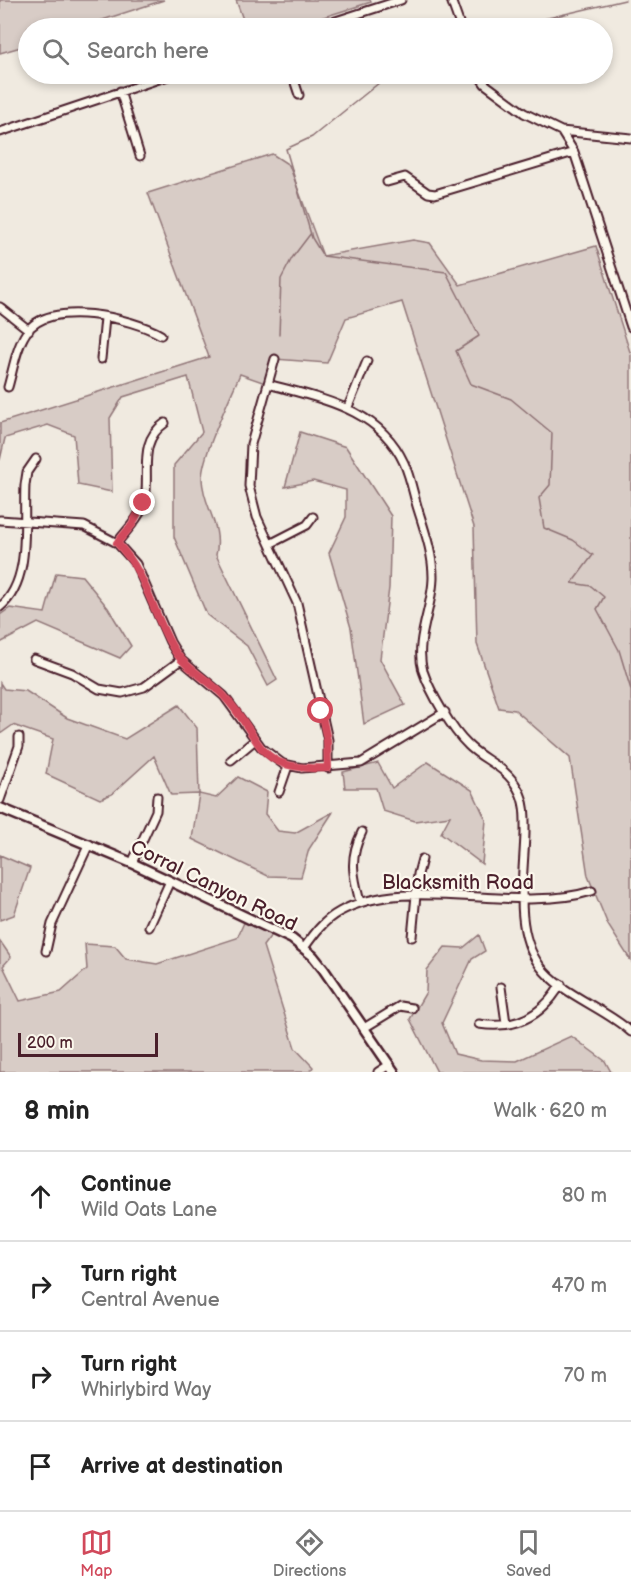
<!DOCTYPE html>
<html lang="en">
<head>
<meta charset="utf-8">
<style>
	:root { --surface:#fff; --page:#f6f6f6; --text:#222; --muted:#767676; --line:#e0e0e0; --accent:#d1495b }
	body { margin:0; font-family:"Balsamiq Sans",sans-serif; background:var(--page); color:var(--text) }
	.scale { position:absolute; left:18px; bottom:15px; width:140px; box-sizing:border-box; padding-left:6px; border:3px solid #4a1f2b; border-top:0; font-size:16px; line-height:21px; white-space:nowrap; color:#4a1f2b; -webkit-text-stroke:4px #fbf7ec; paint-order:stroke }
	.stop { position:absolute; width:18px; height:18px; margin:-14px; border:4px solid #d1495b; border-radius:50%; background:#fff }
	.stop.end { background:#d1495b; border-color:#fff; box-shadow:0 2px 6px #0008 }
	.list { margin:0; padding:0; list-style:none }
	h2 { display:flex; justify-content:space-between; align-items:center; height:78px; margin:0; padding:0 24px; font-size:26px }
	h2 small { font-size:20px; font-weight:400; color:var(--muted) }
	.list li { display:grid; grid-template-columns:39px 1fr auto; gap:18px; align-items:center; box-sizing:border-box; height:90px; padding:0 24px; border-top:2px solid var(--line) }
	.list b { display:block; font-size:22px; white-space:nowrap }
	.list p { margin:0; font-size:20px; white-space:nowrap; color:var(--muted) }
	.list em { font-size:20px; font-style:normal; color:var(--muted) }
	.icon { flex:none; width:33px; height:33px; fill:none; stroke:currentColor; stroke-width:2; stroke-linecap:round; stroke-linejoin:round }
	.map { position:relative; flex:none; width:631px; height:1072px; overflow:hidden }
	.search { position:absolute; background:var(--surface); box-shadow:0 3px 9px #0003; left:18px; right:18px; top:18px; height:66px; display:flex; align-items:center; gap:15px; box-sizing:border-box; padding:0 21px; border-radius:33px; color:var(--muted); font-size:22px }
	.sheet { height:438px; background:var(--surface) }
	nav { display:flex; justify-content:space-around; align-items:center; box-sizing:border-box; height:84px; border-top:2px solid var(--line); background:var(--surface); font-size:16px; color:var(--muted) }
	nav a { display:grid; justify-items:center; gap:3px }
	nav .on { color:var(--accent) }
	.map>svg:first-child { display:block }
	.green { fill:#d8ccc6; stroke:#917678; stroke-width:1.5 }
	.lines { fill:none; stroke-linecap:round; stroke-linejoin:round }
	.stream { stroke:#8c6f72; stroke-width:1.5 }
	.minor-casing { stroke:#4a1f2b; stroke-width:11 }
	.major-casing { stroke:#4a1f2b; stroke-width:13 }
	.minor { stroke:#fbf7ec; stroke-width:7 }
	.major { stroke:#fbf7ec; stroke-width:8 }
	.route { stroke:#d1495b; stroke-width:8 }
	.labels { text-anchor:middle; stroke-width:4.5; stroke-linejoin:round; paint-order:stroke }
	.street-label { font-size:20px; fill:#4a1f2b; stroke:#fbf7ec }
</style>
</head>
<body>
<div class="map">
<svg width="631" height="1072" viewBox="0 0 631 1072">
	<rect width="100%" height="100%" fill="#f0eae0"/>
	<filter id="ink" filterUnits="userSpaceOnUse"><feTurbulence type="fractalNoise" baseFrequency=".0167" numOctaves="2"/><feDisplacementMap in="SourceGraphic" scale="12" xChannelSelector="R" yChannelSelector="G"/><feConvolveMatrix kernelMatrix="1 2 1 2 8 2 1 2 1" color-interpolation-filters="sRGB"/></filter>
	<g filter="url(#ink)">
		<path class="green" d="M0,0H164L78,28H28V45L0,53Z
			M236,0H370L371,2L289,28H246Z
			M272,154L289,165L323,256L413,240L430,243L460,285L596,246L631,355V961L608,925L588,876L570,758L515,710L499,708L477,644L474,527L402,302L346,318L327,363L275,359L268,384L240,374C230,398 202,455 202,479C203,507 223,525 216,555L277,680L268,686L247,646L207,615L174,537V465L202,432L188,377L123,397L110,418L112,492L78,485L74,435L48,425L5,438L0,460V423L209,357L148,193Z
			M300,432L346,447L391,516L389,588L380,659L405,705L364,724L351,628L329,553L346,517V490L313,481L285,487Z
			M56,573L82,576L108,608L131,646L120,658L38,623L0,643V615L10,608L45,613Z
			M0,683L4,689L26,691L67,718L125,739L179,705L197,728L199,794L216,798L238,777L267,792L265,814L278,831L295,833L333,812L309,849L301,877L268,876L192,839L199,794L171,795L154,756L112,794L100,799L46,774L53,739L13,725L0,734Z
			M428,762L472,790L486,820L482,864L441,833L450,816L415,821L383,811L376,788H345L343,772L378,763L392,788Z
			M0,855L30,868L14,915L0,920Z
			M247,916L275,930L263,946L295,1048L313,1067L310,1072H0V941L11,957L3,966L20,1001L61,992L87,969L85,944L115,946L126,959L157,964L237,938Z
			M479,935L485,951L472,959L442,1023L455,1054L481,1060L517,1061L571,1036L605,1061L611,1072H437L410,1019L426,992L427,970L445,947L463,948Z"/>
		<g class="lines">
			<path class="stream" d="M505,28L625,0
				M390,74L312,137L286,149L312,238L323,256L446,272L479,336L456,351L471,384L511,399L552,433L550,485L539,498L544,528L573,540L593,555L572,583L591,586L604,597L597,609L619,650L631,690
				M279,335L281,279L292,258L311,233"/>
			<defs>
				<path id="minor" d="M451,0L461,28
					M314,28L401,0
					M292,74L299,95
					M478,74L485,84L524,113L561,131L574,152L631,327
					M120,91L140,156
					M561,131L631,138
					M0,132L174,74
					M387,182L405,177L428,193L435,194L574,152
					M0,307L29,330
					M101,359L105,318
					M275,359L251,444L249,486L257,517L297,603L328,740V768
					M268,384C321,399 379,408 404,463C410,476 413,492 417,506C424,529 433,553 433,577C433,608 414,640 423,671C430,692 452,730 468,745C484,761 506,766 518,789C526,803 525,818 525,833C524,875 513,930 540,966C560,994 605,1008 631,1032
					M8,387C13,370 16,348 26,333C48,298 132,318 161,335
					M348,407L367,361
					M0,520L84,526L117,543L136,564L170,642L181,660L224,696L261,747L283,764L302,768L361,763L445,712
					M117,543C125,532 136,522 142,509C154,480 134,444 165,423
					M270,544L307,525L313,517
					M0,607C32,581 23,523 25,485L27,472L36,459
					M34,659L72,673L99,689L122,693L144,687L181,660
					M231,760L255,740
					M279,792L288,766
					M0,800L19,746V737
					M132,863L156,811L157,797
					M360,902C353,875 349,858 362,832
					M149,927L170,881
					M412,937L418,874L422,859
					M304,948C314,934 324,920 339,912C407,873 514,915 592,891
					M46,951L52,924L89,844
					M501,987L506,1023
					M479,1024C516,1030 543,1015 561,984
					M364,1028L400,1006L412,1008
					M378,1072L389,1065"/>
				<path id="major" d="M0,808L132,863L292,939L313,956L324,970L394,1072"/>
			</defs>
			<use href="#minor" class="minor-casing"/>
			<use href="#major" class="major-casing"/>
			<use href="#minor" class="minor"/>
			<use href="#major" class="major"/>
		</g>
	</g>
	<g class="lines" filter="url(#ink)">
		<path class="route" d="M143,503L132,525L117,543C148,575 151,611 173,648C185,669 207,678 223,695C266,740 251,771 328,768L327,740L321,711"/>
	</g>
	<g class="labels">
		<g class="street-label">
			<text x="458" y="889">Blacksmith Road</text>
			<text transform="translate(214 885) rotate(26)" y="7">Corral Canyon Road</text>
		</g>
	</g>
</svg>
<div class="scale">200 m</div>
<div class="stop" style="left:321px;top:711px"></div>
<div class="stop end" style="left:143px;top:503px"></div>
<div class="search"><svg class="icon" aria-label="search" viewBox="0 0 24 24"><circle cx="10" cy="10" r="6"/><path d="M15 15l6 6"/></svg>Search here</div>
</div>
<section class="sheet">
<h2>8 min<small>Walk · 620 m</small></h2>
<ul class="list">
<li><svg class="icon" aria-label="ahead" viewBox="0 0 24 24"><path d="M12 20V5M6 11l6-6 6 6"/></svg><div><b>Continue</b><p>Wild Oats Lane</p></div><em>80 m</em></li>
<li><svg class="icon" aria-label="right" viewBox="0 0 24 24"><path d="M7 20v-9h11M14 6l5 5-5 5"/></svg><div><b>Turn right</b><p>Central Avenue</p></div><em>470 m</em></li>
<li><svg class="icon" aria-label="right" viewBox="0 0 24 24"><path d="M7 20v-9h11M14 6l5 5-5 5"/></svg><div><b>Turn right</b><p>Whirlybird Way</p></div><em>70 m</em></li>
<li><svg class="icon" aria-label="arrive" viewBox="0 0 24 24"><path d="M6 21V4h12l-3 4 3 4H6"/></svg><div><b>Arrive at destination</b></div></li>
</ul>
</section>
<nav>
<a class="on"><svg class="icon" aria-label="map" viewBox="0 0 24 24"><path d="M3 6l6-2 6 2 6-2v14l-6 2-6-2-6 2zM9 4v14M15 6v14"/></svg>Map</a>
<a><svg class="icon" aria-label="directions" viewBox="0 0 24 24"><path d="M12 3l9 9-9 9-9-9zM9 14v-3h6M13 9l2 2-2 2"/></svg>Directions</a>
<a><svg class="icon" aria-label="saved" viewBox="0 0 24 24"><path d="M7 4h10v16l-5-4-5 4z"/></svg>Saved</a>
</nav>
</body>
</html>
